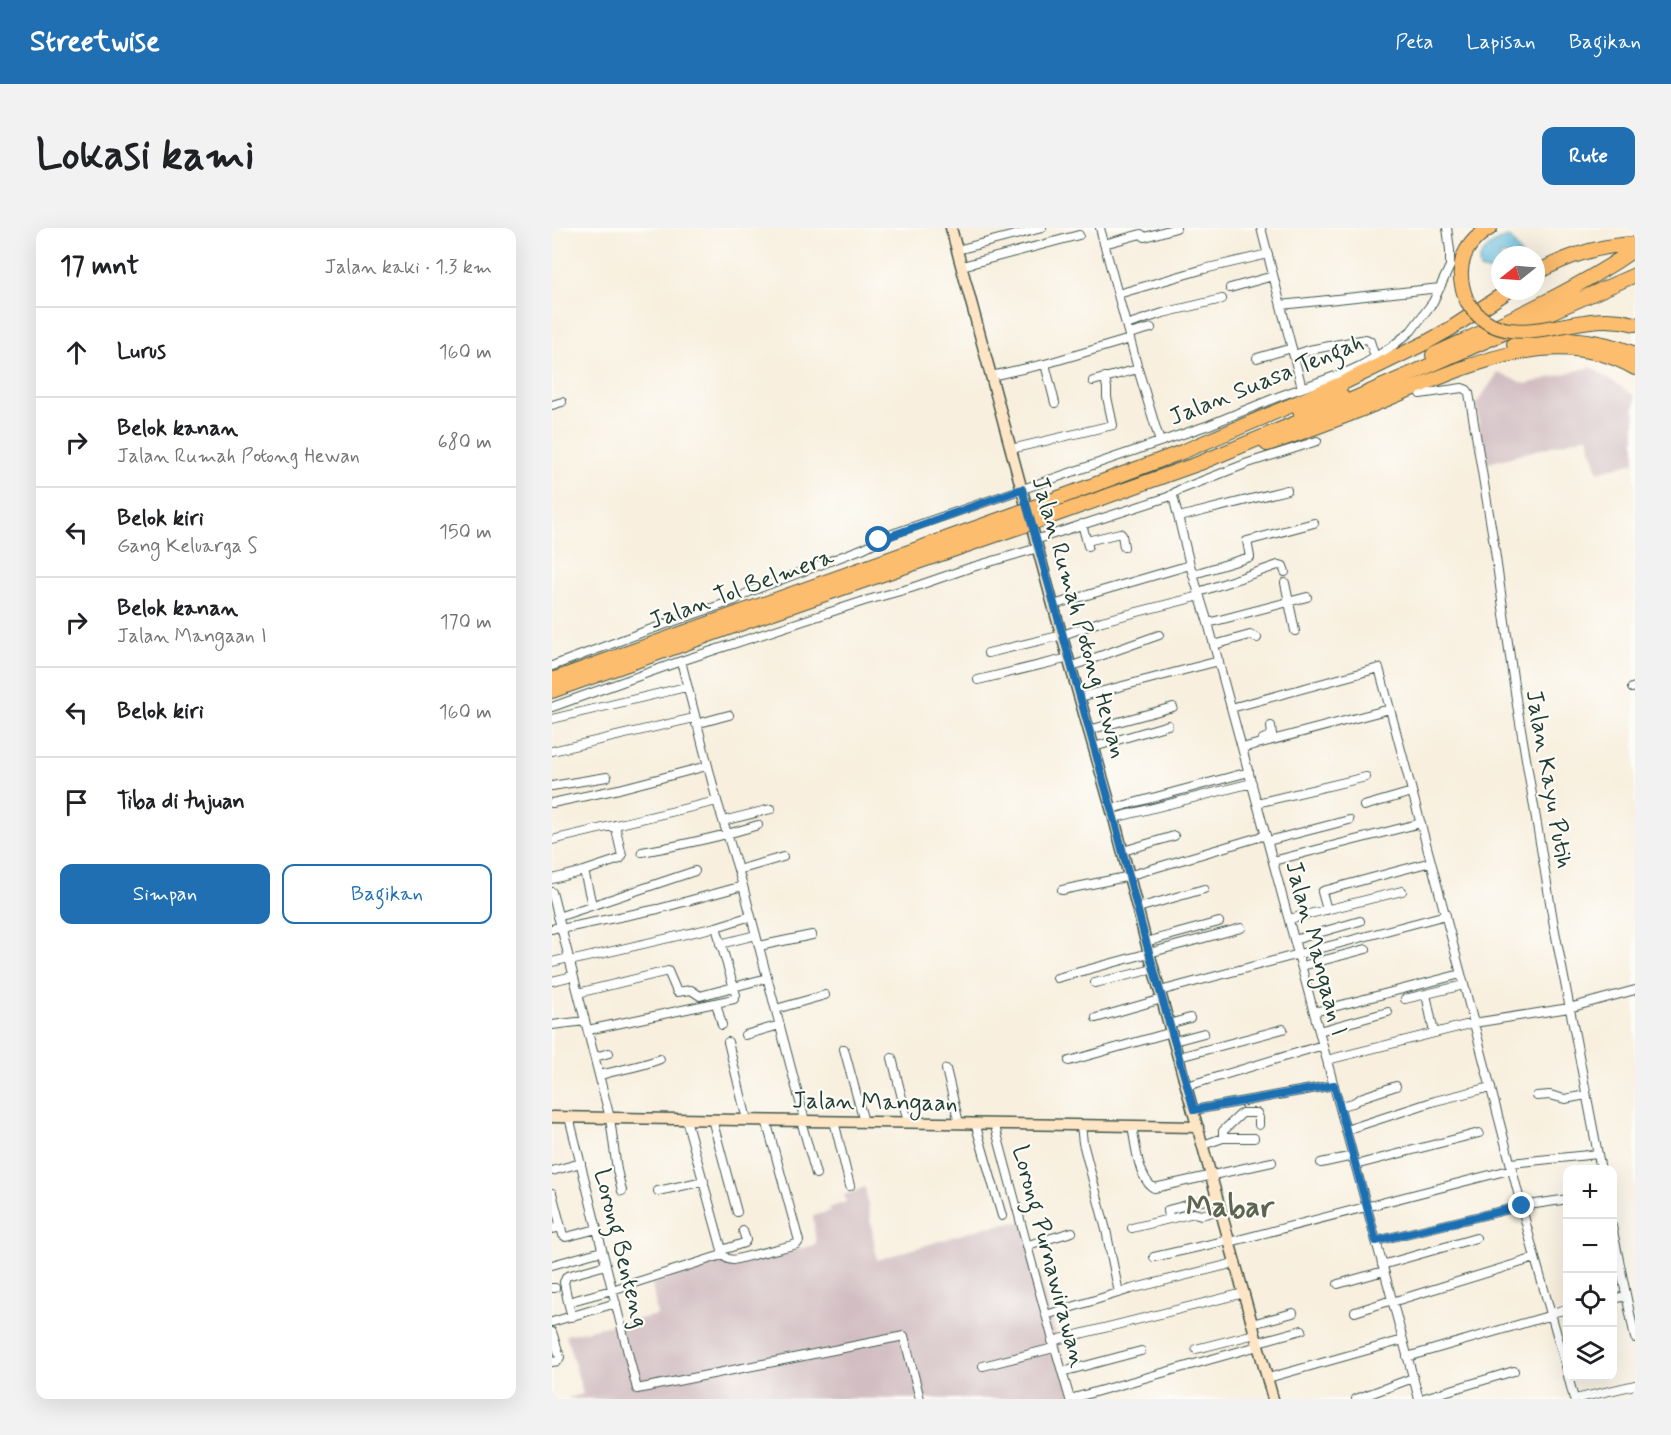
<!DOCTYPE html>
<html lang="id">
<head>
<meta charset="utf-8">
<style>
	:root { --surface:#fff; --page:#f2f2f2; --text:#202124; --muted:#757577; --line:#e0e0e0; --accent:#1f6fb2 }
	body { margin:0; font-family:Mynerve,sans-serif; background:var(--page); color:var(--text) }
	.controls { position:absolute; right:18px; bottom:18px; display:grid; overflow:hidden; border-radius:12px; box-shadow:0 6px 24px #0002 }
	.controls button { width:54px; height:54px; display:grid; place-items:center; padding:0; border:0; border-bottom:2px solid var(--line); background:var(--surface); color:var(--text); font:30px sans-serif }
	.compass { position:absolute; left:939px; top:18px; width:54px; height:54px; border-radius:50%; background:var(--surface); box-shadow:0 6px 24px #0002; rotate:253deg }
	.stop { position:absolute; width:18px; height:18px; margin:-14px; border:4px solid #1f6fb2; border-radius:50%; background:#fff }
	.stop.end { background:#1f6fb2; border-color:#fff; box-shadow:0 2px 6px #0008 }
	.list { margin:0; padding:0; list-style:none }
	h2 { display:flex; justify-content:space-between; align-items:center; height:78px; margin:0; padding:0 24px; font-size:26px }
	h2 small { font-size:20px; font-weight:400; color:var(--muted) }
	.list li { display:grid; grid-template-columns:39px 1fr auto; gap:18px; align-items:center; box-sizing:border-box; height:90px; padding:0 24px; border-top:2px solid var(--line) }
	.list b { display:block; font-size:22px; white-space:nowrap }
	.list p { margin:0; font-size:20px; white-space:nowrap; color:var(--muted) }
	.list em { font-size:20px; font-style:normal; color:var(--muted) }
	.actions { display:flex; gap:12px; padding:18px 24px }
	.actions a { flex:1; padding:14px 0; border:2px solid var(--accent); border-radius:12px; text-align:center; font-size:21px; color:var(--accent) }
	.actions .main { background:var(--accent); color:#fff }
	.icon { flex:none; width:33px; height:33px; fill:none; stroke:currentColor; stroke-width:2; stroke-linecap:round; stroke-linejoin:round }
	.map { position:relative; flex:none; width:1083px; height:1171px; overflow:hidden; border-radius:12px }
	header { display:flex; align-items:center; gap:36px; box-sizing:border-box; height:84px; padding:0 30px; background:var(--accent); color:#fff }
	header strong { font-size:28px }
	nav { display:flex; gap:33px; margin-inline-start:auto; font-size:21px }
	.intro { display:flex; align-items:center; justify-content:space-between; box-sizing:border-box; height:144px; padding:0 36px }
	h1 { margin:0; font-size:42px }
	.button { padding:15px 27px; border-radius:12px; background:var(--accent); color:#fff; font-size:21px; font-weight:700 }
	main { display:flex; gap:36px; padding:0 36px }
	aside { flex:1; background:var(--surface); border-radius:12px; box-shadow:0 6px 24px #0002 }
	.map>svg:first-child { display:block }
	.industrial { fill:#d2bec2 }
	.water { fill:#61bbdf; stroke:#407c8a; stroke-width:1.5 }
	.lines { fill:none; stroke-linecap:round; stroke-linejoin:round }
	.street-casing { stroke:#40584e; stroke-width:10 }
	.secondary-casing { stroke:#40584e; stroke-width:13 }
	.highway-casing { stroke:#40584e; stroke-width:16 }
	.street { stroke:#fff; stroke-width:8 }
	.secondary { stroke:#fee5c5; stroke-width:10 }
	.highway { stroke:#fcbd6e; stroke-width:14 }
	.highway-bridge-casing { stroke:#40584e; stroke-width:16; stroke-linecap:butt }
	.highway-bridge { stroke:#fcbd6e; stroke-width:14 }
	.route { stroke:#1f6fb2; stroke-width:8 }
	.labels { text-anchor:middle; stroke-width:4.5; stroke-linejoin:round; paint-order:stroke }
	.street-label { font-size:24px; fill:#1f3d34; stroke:#fdfcf7 }
	.district-label { font-size:30px; font-weight:bold; fill:#5d6450; stroke:#fdfcf7 }
</style>
</head>
<body>
<header>
<strong>Streetwise</strong>
<nav><a>Peta</a><a>Lapisan</a><a>Bagikan</a></nav>
</header>
<div class="intro"><h1>Lokasi kami</h1><a class="button">Rute</a></div>
<main>
<aside>
<h2>17 mnt<small>Jalan kaki · 1.3 km</small></h2>
<ul class="list">
<li><svg class="icon" aria-label="ahead" viewBox="0 0 24 24"><path d="M12 20V5M6 11l6-6 6 6"/></svg><div><b>Lurus</b></div><em>160 m</em></li>
<li><svg class="icon" aria-label="right" viewBox="0 0 24 24"><path d="M7 20v-9h11M14 6l5 5-5 5"/></svg><div><b>Belok kanan</b><p>Jalan Rumah Potong Hewan</p></div><em>680 m</em></li>
<li><svg class="icon" aria-label="left" viewBox="0 0 24 24"><path d="M17 20v-9H6M10 6l-5 5 5 5"/></svg><div><b>Belok kiri</b><p>Gang Keluarga S</p></div><em>150 m</em></li>
<li><svg class="icon" aria-label="right" viewBox="0 0 24 24"><path d="M7 20v-9h11M14 6l5 5-5 5"/></svg><div><b>Belok kanan</b><p>Jalan Mangaan I</p></div><em>170 m</em></li>
<li><svg class="icon" aria-label="left" viewBox="0 0 24 24"><path d="M17 20v-9H6M10 6l-5 5 5 5"/></svg><div><b>Belok kiri</b></div><em>160 m</em></li>
<li><svg class="icon" aria-label="arrive" viewBox="0 0 24 24"><path d="M6 21V4h12l-3 4 3 4H6"/></svg><div><b>Tiba di tujuan</b></div></li>
</ul>
<div class="actions"><a class="main">Simpan</a><a>Bagikan</a></div>
</aside>
<div class="map">
<svg width="1083" height="1171" viewBox="0 0 1083 1171">
	<rect width="100%" height="100%" fill="#fdfcf7"/>
	<filter id="ink" filterUnits="userSpaceOnUse"><feTurbulence type="fractalNoise" baseFrequency=".0167" numOctaves="2"/><feDisplacementMap in="SourceGraphic" scale="12" xChannelSelector="R" yChannelSelector="G"/><feConvolveMatrix kernelMatrix="1 2 1 2 8 2 1 2 1" color-interpolation-filters="sRGB"/></filter>
	<filter id="wash" filterUnits="userSpaceOnUse"><feTurbulence type="fractalNoise" baseFrequency=".008" numOctaves="4" result="noise"/><feDisplacementMap in="SourceGraphic" scale="24" xChannelSelector="R" yChannelSelector="G"/><feGaussianBlur stdDeviation="1.35" result="paint"/><feColorMatrix in="noise" values="0 0 0 0 0 0 0 0 0 0 0 0 0 0 0 0 0 1.4 0 .05"/><feComposite in="paint" operator="in"/></filter>
	<g filter="url(#wash)">
		<rect width="100%" height="100%" fill="#f8efde"/>
		<path class="industrial" d="M1039,139L1083,168V234L1046,244L1036,208L933,236L924,176L946,145L974,156Z
			M313,959L325,1032L434,999L472,993L522,1171H14L31,1166L14,1107L105,1087L100,1056L122,1048L169,1031L182,1036L264,1017L261,988L278,983L277,980L294,974L292,967Z"/>
		<path class="water" d="M955,9L959,11L969,27H948V46L928,41C923,25 942,14 955,9Z"/>
	</g>
	<g filter="url(#ink)">
		<g class="lines">
			<defs>
				<path id="street" d="M548,0L586,141L608,214
					M709,0L750,160
					M552,16L589,6L593,9L624,0
					M405,22L490,0
					M410,38L527,7
					M678,60L721,48
					M566,66L652,41L716,26
					M729,77L888,60
					M574,97L611,85L670,71
					M577,106L599,100
					M742,127L757,122L814,111L818,113L823,129
					M705,130L740,120
					M493,136L503,175
					M439,148L493,136L578,111
					M541,153L586,141
					M868,166L910,160L915,162L917,165L942,316L964,471L1002,698L1049,942
					M0,177L10,174
					M459,221L561,197L555,169V160L553,149
					M621,268L638,337L656,395L867,1171
					M627,289L735,262
					M530,296L536,318
					M483,312L616,269L627,262L696,235L765,213
					M535,313L568,305L570,307L572,319
					M642,346L698,329L695,313L762,295
					M733,355L743,403
					M647,364L726,337L731,338L733,344
					M501,377L638,337
					M656,395L755,369
					M662,417L698,407L705,410
					M436,425L511,407L550,393L648,368
					M0,438L94,403L183,372L197,364L312,320L340,306L657,197L728,168L797,143L812,136L838,120L859,103L881,74L898,38V22L895,0
					M520,438L607,407
					M426,452L517,430
					M1080,460L1083,459
					M528,469L667,433
					M0,479L129,433
					M679,480L827,440L912,757L983,1030L1016,1145
					M0,491L134,459
					M144,496L177,487
					M537,502L621,479
					M711,511L720,507L719,498
					M542,519L616,497
					M690,520L838,481
					M0,523L142,490
					M0,558L55,549
					M0,575L67,561L155,538
					M705,575L814,549
					M812,578L860,564
					M559,581L697,544
					M562,590L700,555
					M171,593L219,581
					M0,612L165,573
					M716,613L797,592
					M571,623L622,608
					M90,624C130,617 168,609 206,597
					M721,633L869,595
					M186,642L231,629
					M32,643L40,677
					M0,651L32,643L68,631L70,628L63,597
					M510,662L569,650L714,607
					M0,664L58,890L65,942L70,963
					M586,680L652,661
					M775,682L770,664L771,663L879,634
					M6,689L143,643
					M737,691L850,663
					M0,701L9,698
					M9,701L106,681L191,658
					M742,712L808,693
					M594,714L667,694
					M168,716L204,707
					M207,718L260,707
					M18,733L164,699L199,688
					M0,734L17,730
					M750,738L814,721
					M505,750L689,700
					M0,753L21,748
					M543,755L602,741
					M608,763L894,687
					M26,765L116,743L125,764L139,762L148,768L215,750
					M874,766L882,805
					M853,771L912,757
					M164,775L170,797
					M224,781L273,767
					M762,784L909,746
					M544,790L610,771
					M617,796L638,790
					M0,797L33,793
					M36,802L182,771L184,767L164,699
					M767,803L836,784
					M193,807L228,797
					M622,813L652,805
					M176,814L195,892
					M292,821L312,894
					M43,829L57,825
					M627,829L731,801
					M340,830L356,894
					M775,832L922,795L1017,780L1083,762
					M517,833L620,804
					M394,841L407,895
					M48,847C69,841 88,839 108,831
					M635,858L771,817
					M985,868L998,867L1013,871L1034,867
					M788,878L801,875L811,869L844,858
					M642,882L782,857
					M17,889L85,1161L352,1108L368,1171
					M134,891L170,1022V1027
					M160,891L185,984
					M249,893L264,946
					M253,893L191,658L165,573L129,433L312,373L359,360L417,340L486,320
					M282,893L298,958
					M423,895L450,988
					M442,895C467,987 491,1080 518,1171
					M529,897L531,915L554,1002L567,1065
					M580,897C583,914 586,951 602,960L720,934
					M794,902L883,873L939,859
					M671,910V903L690,885H705L707,890V897
					M651,917L671,910H702
					M769,935L801,928
					M959,935L1046,926
					M803,937L927,905
					M0,943L29,935
					M106,963L152,953
					M0,965L11,1007L14,1009L45,1001
					M617,991L616,982L665,969
					M1060,998L1083,1110
					M580,1000L642,985L649,987L669,982
					M0,1001L9,999
					M824,1013L970,978L1016,971
					M678,1014L961,941
					M476,1017L520,1004
					M170,1022L192,1015L194,1012L191,1003
					M170,1027L176,1031L181,1032L245,1016L247,1013L214,892
					M602,1029L677,1012
					M0,1037L50,1023
					M830,1037L924,1010
					M786,1056L832,1043
					M0,1060H3
					M1060,1071L1074,1068
					M16,1074L12,1054L15,1048L54,1037
					M840,1074L983,1030
					M803,1084L840,1072
					M999,1085L1016,1081
					M494,1087L579,1061L683,1035
					M20,1089L16,1074L60,1062L170,1027
					M0,1094L64,1075
					M700,1096L741,1085
					M0,1104L8,1129L6,1133L0,1134
					M500,1113L692,1065
					M706,1114L750,1102
					M644,1121L703,1106
					M855,1129L1000,1087
					M431,1138L502,1120
					M510,1144L589,1123
					M1016,1148L1022,1171
					M716,1150L851,1112
					M518,1171L706,1118
					M804,1171L861,1150
					M869,1171L962,1143
					M1023,1171L1083,1157"/>
				<path id="secondary" d="M399,0L501,377L563,594L594,714L721,1171
					M0,889L646,899"/>
				<path id="highway" d="M984,45C1015,28 1047,17 1083,16
					M915,73C902,42 909,17 938,0
					M1054,92L1069,93L1083,96
					M962,116C1003,107 1044,110 1083,126
					M881,127C950,95 1020,65 1083,21
					M748,183L789,167
					M715,216C756,203 796,187 835,171C911,140 1003,93 1083,140
					M493,275L630,224L789,156L875,114L898,101L956,63
					M497,289L648,235L804,170L1083,47
					M0,452L460,287
					M0,463L210,388L464,300"/>
			</defs>
			<use href="#street" class="street-casing"/>
			<use href="#secondary" class="secondary-casing"/>
			<use href="#highway" class="highway-casing"/>
			<use href="#street" class="street"/>
			<use href="#secondary" class="secondary"/>
			<use href="#highway" class="highway"/>
			<defs>
				<path id="highway-bridge" d="M915,73C947,126 1006,92 1054,92
					M460,287L493,275
					M464,300L497,289"/>
			</defs>
			<use href="#highway-bridge" class="highway-bridge-casing"/>
			<use href="#highway-bridge" class="highway-bridge"/>
		</g>
	</g>
	<g class="lines" filter="url(#ink)">
		<path class="route" d="M327,312L470,261L563,594L594,714L642,882L782,857L824,1013L970,978"/>
	</g>
	<g class="labels">
		<g class="street-label">
			<text transform="translate(714 151) rotate(-22)" y="8">Jalan Suasa Tengah</text>
			<text transform="translate(189 360) rotate(-20)" y="8">Jalan Tol Belmera</text>
			<text transform="translate(528 389) rotate(74)" y="8">Jalan Rumah Potong Hewan</text>
			<text transform="translate(998 551) rotate(80)" y="8">Jalan Kayu Putih</text>
			<text transform="translate(765 720) rotate(75)" y="8">Jalan Mangaan I</text>
			<text transform="translate(323 873) rotate(1)" y="8">Jalan Mangaan</text>
			<text transform="translate(70 1020) rotate(76)" y="8">Lorong Benteng</text>
			<text transform="translate(498 1028) rotate(75)" y="8">Lorong Purnawirawan</text>
		</g>
		<g class="district-label">
			<text x="678" y="988">Mabar</text>
		</g>
	</g>
</svg>
<div class="controls">
<button>+</button>
<button>−</button>
<button><svg class="icon" aria-label="locate" viewBox="0 0 24 24"><circle cx="12" cy="12" r="6"/><path d="M12 2v4M12 18v4M2 12h4M18 12h4"/></svg></button>
<button><svg class="icon" aria-label="layers" viewBox="0 0 24 24"><path d="M12 4l9 5-9 5-9-5zM3 14l9 5 9-5"/></svg></button>
</div>
<svg class="compass" viewBox="-18 -18 36 36"><path d="M0-13l5 13h-10z" fill="#e53935"/><path d="M0 13l5-13h-10z" fill="#757577"/></svg>
<div class="stop" style="left:327px;top:312px"></div>
<div class="stop end" style="left:970px;top:978px"></div>
</div>
</main>
</body>
</html>
